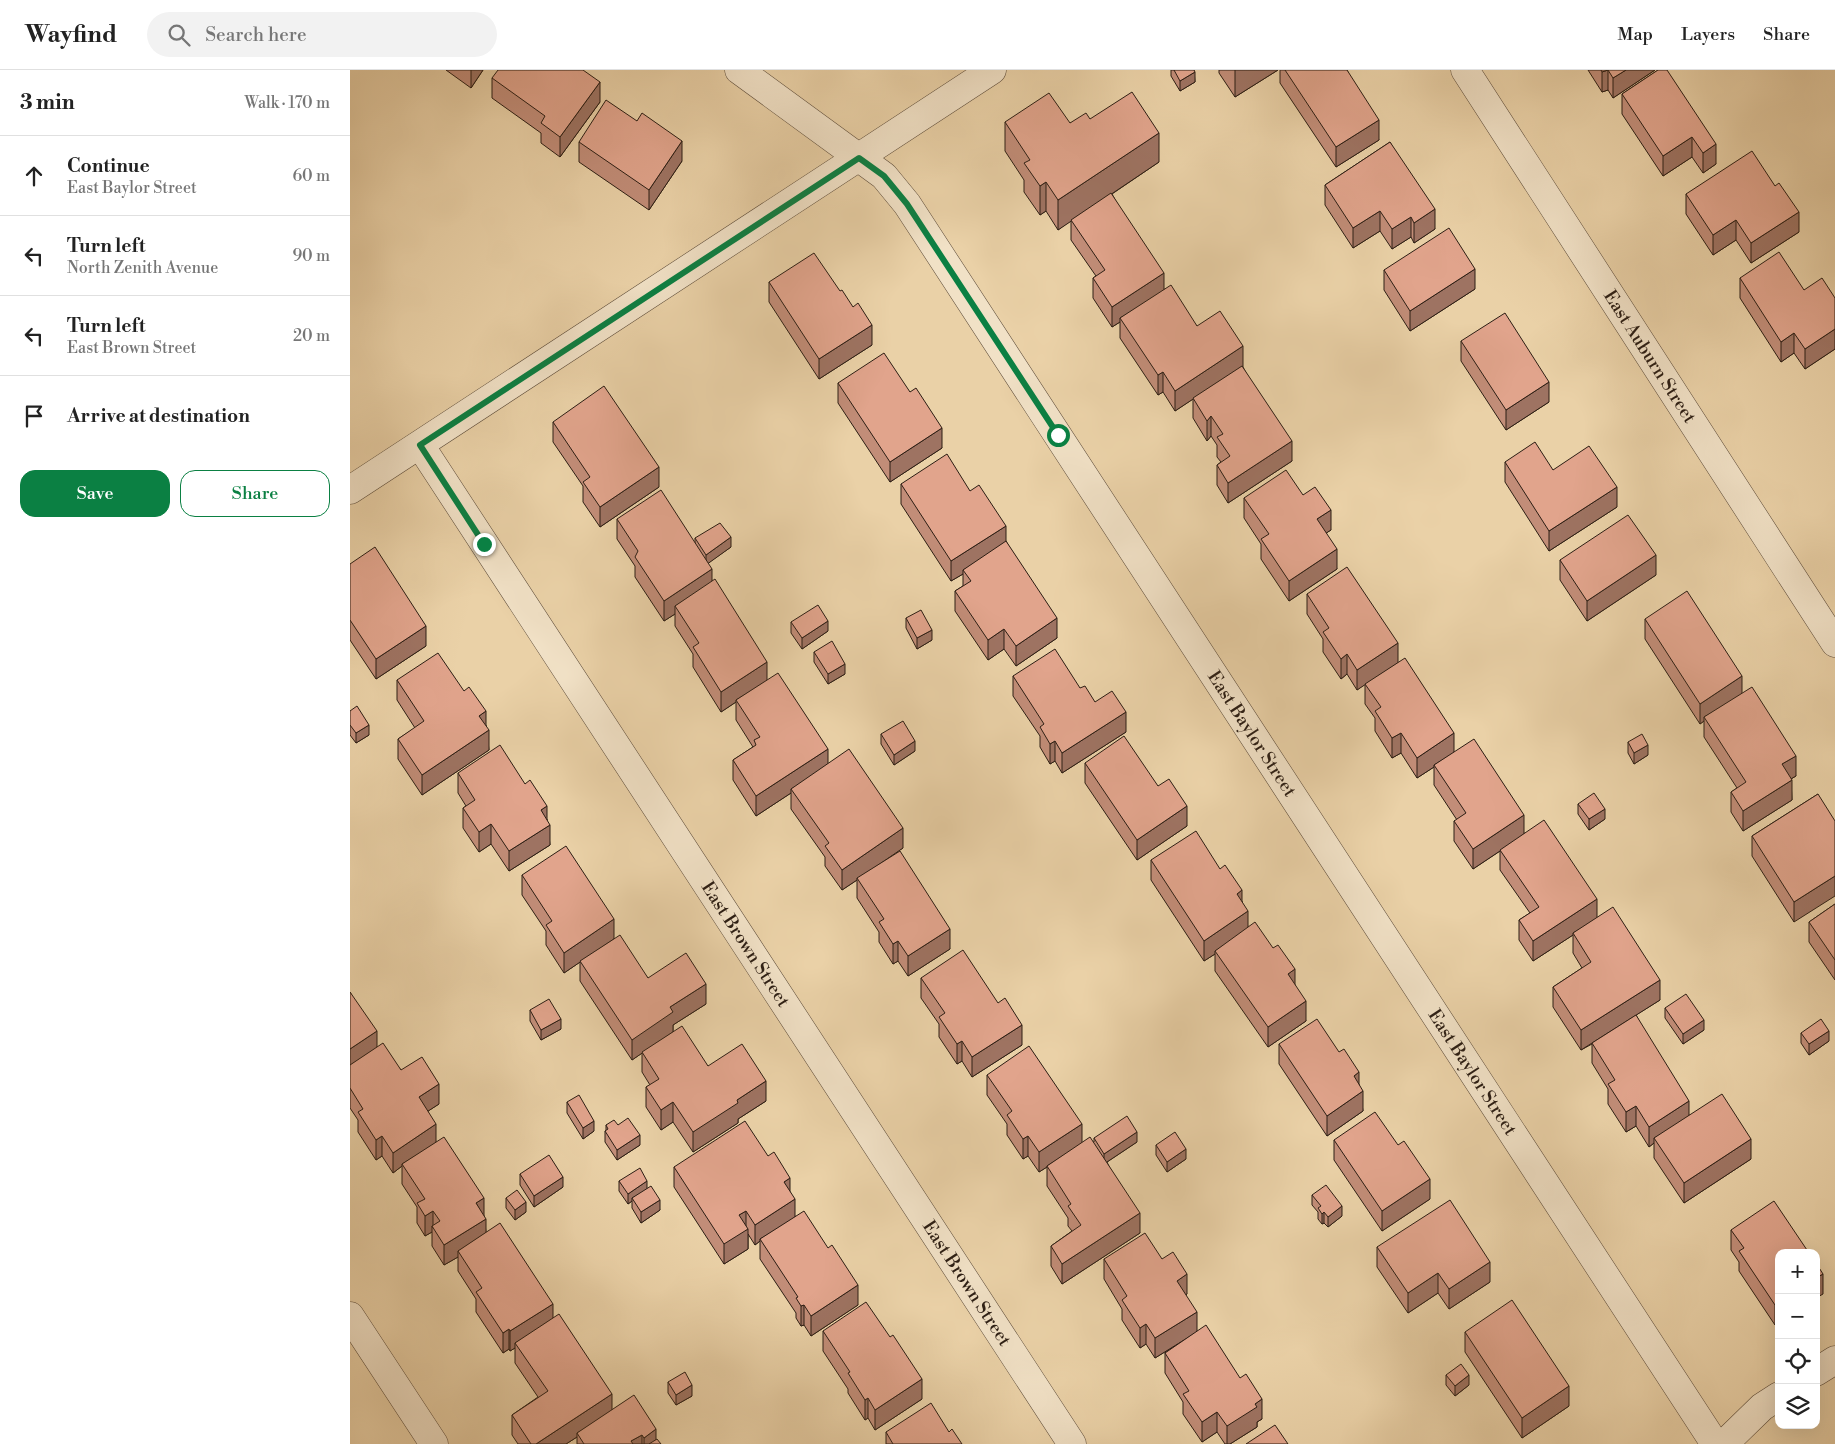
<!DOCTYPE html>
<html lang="en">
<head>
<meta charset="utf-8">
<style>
	:root { --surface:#fff; --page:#f2f2f2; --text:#222; --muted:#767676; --line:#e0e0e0; --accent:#0b8043 }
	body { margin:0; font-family:"Libre Bodoni",serif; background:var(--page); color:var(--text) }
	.controls { position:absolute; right:15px; bottom:15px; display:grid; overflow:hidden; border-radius:10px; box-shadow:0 5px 20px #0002 }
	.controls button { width:45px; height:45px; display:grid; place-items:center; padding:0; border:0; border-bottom:1px solid var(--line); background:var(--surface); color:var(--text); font:25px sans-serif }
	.stop { position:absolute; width:15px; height:15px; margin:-11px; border:4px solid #0b8043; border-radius:50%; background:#fff }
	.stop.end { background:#0b8043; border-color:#fff; box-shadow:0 1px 5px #0008 }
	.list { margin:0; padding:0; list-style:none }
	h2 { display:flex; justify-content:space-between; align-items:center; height:65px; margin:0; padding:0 20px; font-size:21px }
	h2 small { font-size:16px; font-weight:400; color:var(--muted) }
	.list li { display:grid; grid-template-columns:32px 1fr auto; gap:15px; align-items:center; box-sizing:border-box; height:80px; padding:0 20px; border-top:1px solid var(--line) }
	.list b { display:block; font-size:19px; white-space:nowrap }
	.list p { margin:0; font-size:16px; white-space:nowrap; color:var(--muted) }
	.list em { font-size:16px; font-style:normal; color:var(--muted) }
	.actions { display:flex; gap:10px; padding:15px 20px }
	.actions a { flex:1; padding:11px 0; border:1px solid var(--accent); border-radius:15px; text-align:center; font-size:18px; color:var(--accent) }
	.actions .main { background:var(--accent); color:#fff }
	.icon { flex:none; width:28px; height:28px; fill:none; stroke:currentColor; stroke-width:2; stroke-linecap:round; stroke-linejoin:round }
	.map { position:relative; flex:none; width:1485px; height:1374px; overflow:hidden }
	header { display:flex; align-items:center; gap:30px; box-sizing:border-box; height:70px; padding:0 25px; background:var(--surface); border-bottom:1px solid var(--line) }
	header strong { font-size:24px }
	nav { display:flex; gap:28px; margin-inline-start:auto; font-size:18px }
	.search { width:350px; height:45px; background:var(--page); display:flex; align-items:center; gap:12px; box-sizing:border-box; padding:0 18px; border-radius:28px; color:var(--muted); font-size:19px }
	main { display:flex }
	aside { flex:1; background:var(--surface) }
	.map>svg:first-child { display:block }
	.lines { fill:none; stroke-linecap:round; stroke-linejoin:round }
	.minor-casing { stroke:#5c4b39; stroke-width:29 }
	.minor { stroke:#f1e1c6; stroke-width:28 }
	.wall { fill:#c28d78; stroke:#2c1e14 }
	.shaded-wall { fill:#9e7362; stroke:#2c1e14 }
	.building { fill:#e1a48c; stroke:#2c1e14 }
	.route { stroke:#0b8043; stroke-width:6 }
	.labels { text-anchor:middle; stroke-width:4.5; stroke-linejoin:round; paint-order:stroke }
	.street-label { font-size:18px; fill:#2c1e14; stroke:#f1e1c6 }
</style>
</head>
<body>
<header>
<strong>Wayfind</strong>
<div class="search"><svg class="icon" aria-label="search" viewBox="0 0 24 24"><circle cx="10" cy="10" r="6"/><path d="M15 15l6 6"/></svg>Search here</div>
<nav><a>Map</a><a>Layers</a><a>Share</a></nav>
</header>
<main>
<aside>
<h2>3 min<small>Walk · 170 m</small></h2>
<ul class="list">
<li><svg class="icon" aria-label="ahead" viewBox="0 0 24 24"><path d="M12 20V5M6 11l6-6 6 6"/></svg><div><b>Continue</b><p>East Baylor Street</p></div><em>60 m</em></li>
<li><svg class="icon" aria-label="left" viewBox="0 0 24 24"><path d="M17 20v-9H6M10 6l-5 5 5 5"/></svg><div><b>Turn left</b><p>North Zenith Avenue</p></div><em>90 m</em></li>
<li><svg class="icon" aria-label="left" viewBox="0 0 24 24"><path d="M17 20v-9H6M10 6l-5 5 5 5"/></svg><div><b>Turn left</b><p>East Brown Street</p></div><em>20 m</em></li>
<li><svg class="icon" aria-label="arrive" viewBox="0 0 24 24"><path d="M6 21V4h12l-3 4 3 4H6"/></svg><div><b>Arrive at destination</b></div></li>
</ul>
<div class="actions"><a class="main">Save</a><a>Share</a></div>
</aside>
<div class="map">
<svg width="1485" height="1374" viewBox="0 0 1485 1374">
	<rect width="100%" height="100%" fill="#ead1a7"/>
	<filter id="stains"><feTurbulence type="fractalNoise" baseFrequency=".004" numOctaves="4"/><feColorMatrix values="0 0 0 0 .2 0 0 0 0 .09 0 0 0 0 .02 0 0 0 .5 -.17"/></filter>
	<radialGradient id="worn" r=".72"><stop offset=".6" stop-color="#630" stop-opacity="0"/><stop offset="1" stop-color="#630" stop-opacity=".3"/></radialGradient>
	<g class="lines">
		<defs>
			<g id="minor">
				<path id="s1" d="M389,0L534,106L557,134L1365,1374"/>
				<path id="s2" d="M1115,0L1485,573"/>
				<path id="s3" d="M70,375L722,1374"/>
				<path d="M0,420L642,0"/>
				<path d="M0,1246L84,1374"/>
				<path d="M1466,1302L1485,1290"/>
				<path d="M1374,1374L1412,1337L1429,1326"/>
			</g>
		</defs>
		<use href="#minor" class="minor-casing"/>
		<use href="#minor" class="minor"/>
	</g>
	<path class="wall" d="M96,0H133L121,18Z
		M821,0H844L845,12L830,21L821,6Z
		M869,0H928L885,27L869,3Z
		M930,0H997L1029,70L986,97L930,13Z
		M1238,0H1305L1263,28L1258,20L1252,22Z
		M1308,0L1366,94L1353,103L1342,87L1313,106L1272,44V24Z
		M142,8L250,32L210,87L191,73V63L142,28Z
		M740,49L809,92L762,124L814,219L847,256L893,296V297L942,391L878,433L867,415V395L871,392L867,387V375L861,366L857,371L843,348V329L825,341L813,322L808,325L770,268V252L762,257L743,228V208L746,206L721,170V150L708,160L696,141L690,145L674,122V110L655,81V52L720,53Z
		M287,51L332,91L299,140L229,92V72Z
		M1040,72L1085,159L1064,173L1061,167L1042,179L1030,161L1003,178L975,135V115Z
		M1336,124L1449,162L1401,193L1386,170L1363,185L1336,144Z
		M1034,200L1125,219L1060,261L1034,220Z
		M1390,208L1454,220L1485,228V279L1455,299L1444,283L1431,292L1390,228Z
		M419,212L522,275L469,309L419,232Z
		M1111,271L1199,332L1156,360L1111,291Z
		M488,313L560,322L592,378L540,412L488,333Z
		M203,352L309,417L250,457L233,432V416L203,372Z
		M1155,392L1203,400L1267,437L1199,481L1155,412Z
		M551,414L620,421L656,471L707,568L666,596L654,579L638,590L605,541V521L613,516V504L601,511L551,434Z
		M953,425L981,460L976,463L987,499L939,531L911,489V474L894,448V428Z
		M267,449L345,473V468L381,477L358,493L362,511L417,611L478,694L553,778L539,787L600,879L558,906L548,891L543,894L529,872V862L507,828V810L492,820L475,796V787L441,739V723L406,746L383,710V690L403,677L386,650V632L371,642L343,597V584L325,556V544L314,551L285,507V496L267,469Z
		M1210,490L1306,505L1237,551L1210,510Z
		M0,494L76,576L26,609L0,570Z
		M957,524L1048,593L1104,682L1247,847L1310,930L1286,945L1339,1045L1401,1089L1334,1133L1304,1088V1073L1299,1077L1286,1056L1276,1062L1258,1034V1019L1242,993V974L1231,980L1203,937V917L1232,898L1223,883V865L1183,891L1169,870V850L1180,843L1150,800V781L1123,799L1104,771V751L1107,750L1084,715V697L1067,708L1051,683L1042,688L1025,661V648L1015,634V614L1007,620L997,604L991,609L973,582V569L957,544Z
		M556,548L582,570L567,579L556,558Z
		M1295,549L1392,623L1446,706L1441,709L1442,730L1393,761L1381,742V722L1387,718L1354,667V651L1350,654L1295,569Z
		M441,552L478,561L452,579L441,563Z
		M464,582L495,604L478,614L464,592Z
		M663,606L730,618L776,662L712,703L705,691L700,694L690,677V666L663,626Z
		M47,610L136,655L139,680L72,725L48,689V669L65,658L47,630Z
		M0,641L19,665L6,673L0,665Z
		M531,664L565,681L544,695L531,674Z
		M1278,672L1298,685L1284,694L1278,683Z
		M735,693L808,716L837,756L787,790L735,713Z
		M108,703L197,749L200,775L159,801L141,774L129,782L113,758V738L116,736L108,723Z
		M1468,724L1444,852L1402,786V766Z
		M1228,734L1255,749L1239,760L1228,744Z
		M801,790L892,831L898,857L945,915L956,951L918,977L865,901V884L854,891L801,810Z
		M172,805L264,868L298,908L356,934L323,955V962L358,996L416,1031L388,1049V1053L343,1082L323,1052L311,1060L296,1037V1017L300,1015L292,1002V983L282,990L230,911V892L214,903L196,875V861L172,825Z
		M1485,834V910L1459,872V852Z
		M571,908L672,975L622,1007L612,991L607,994L589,967V954L571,928Z
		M0,922L27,978L89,1034L78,1041L86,1072L134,1146L136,1162L203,1248L262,1340L306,1370L311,1374H227V1367L216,1374H168L162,1365V1345L188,1327L165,1293V1278L160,1281L159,1279L153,1283L126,1242V1229L108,1201V1187L94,1195L82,1176V1162L75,1166L67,1153V1137L52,1114V1096L43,1103L32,1086L26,1090L8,1062V1050L0,1038Z
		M1315,938L1354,960L1333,974L1315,948Z
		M180,940L211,959L191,970L180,951Z
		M1451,963L1479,971L1459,985L1451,973Z
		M929,974L1009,1014L1013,1041L977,1066L929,994Z
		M637,1005L732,1073L744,1072V1068L787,1072L757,1092L790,1163L712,1214L701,1196V1176L722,1161L718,1156V1148L697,1116V1097L689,1102L678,1086L673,1089L657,1065V1054L637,1025Z
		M217,1032L244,1061L233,1069L217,1043Z
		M256,1055H268L290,1075L267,1090L255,1072V1061H256Z
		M984,1070L1080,1129L1032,1161L984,1090Z
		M806,1075L836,1089L817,1102L806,1085Z
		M324,1097L440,1122L445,1147L508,1235L461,1266L454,1255L451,1256L446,1248V1243L410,1189V1171L405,1175L398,1164V1179L374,1194L324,1117Z
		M170,1104L213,1117L184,1137L170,1115Z
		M269,1111L297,1118L310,1140L291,1153L282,1138V1131L278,1134L269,1121Z
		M962,1125L992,1146L978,1157L974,1153L972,1154L968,1149V1142L962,1135Z
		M156,1128L176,1142L165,1150L156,1138Z
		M1381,1160L1429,1183V1253L1425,1255L1389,1201V1192L1381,1180Z
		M1027,1177L1140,1212L1099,1239L1088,1223L1058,1243L1027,1197Z
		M754,1189H812L837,1224L836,1225L847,1261L912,1349L907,1352V1357L880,1374H875L867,1362L852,1372L833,1344V1332L815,1303V1283L839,1267L805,1288L796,1274L790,1278L772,1250V1239L754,1209Z
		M473,1261L572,1329L525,1360L518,1348L515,1350L498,1323V1319L473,1281Z
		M1115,1262L1219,1336L1172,1368L1115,1282Z
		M1096,1305L1119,1315L1105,1326L1096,1315Z
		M318,1312L342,1326L326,1335L318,1323Z
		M536,1362H599L612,1374H536Z"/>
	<path class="shaded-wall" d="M121,0H133L121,18Z
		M885,0H928L885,27Z
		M1258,0V20L1252,22V2Z
		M1276,0H1305L1263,28V8Z
		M845,2V12L830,21V11Z
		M250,12V32L210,87V67Z
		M1029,50V70L986,97V77Z
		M809,63V92L708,160V130Z
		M1342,67V87L1313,106V86Z
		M332,71V91L299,140V120Z
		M1366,74V94L1353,103V83Z
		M696,112V141L690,145V116Z
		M1085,139V159L1064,173V153Z
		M1030,141V161L1003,178V158Z
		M1449,142V162L1401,193V173Z
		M1061,147V167L1042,179V159Z
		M1386,150V170L1363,185V165Z
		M1125,199V219L1060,261V241Z
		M814,203V223L770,248V252L762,257V237Z
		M522,255V275L469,309V289Z
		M1485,259V279L1455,299V279Z
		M1444,263V283L1431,292V272Z
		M893,276V296L825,341V321Z
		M813,302V322L808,325V305Z
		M1199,312V332L1156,360V340Z
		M861,346V366L857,371V351Z
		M592,358V378L540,412V392Z
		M942,371V391L878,433V413Z
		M309,397V417L250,457V437Z
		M1267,417V437L1199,481V461Z
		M981,440V460L967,469V449Z
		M656,456V476L613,500V504L601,511V491Z
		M381,467V477L356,495V485Z
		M987,479V499L939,531V511Z
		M1306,485V505L1237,551V531Z
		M362,499V519L325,536V544L314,551V531Z
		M707,548V568L666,596V576Z
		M478,551V561L452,579V568Z
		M76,556V576L26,609V589Z
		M654,559V579L638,590V570Z
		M582,560V570L567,579V568Z
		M1048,573V593L1007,620V600Z
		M997,584V604L991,609V589Z
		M417,592V612L386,630V632L371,642V622Z
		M495,594V604L478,614V604Z
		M1392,606V626L1354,647V651L1350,654V634Z
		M136,641V661L129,646Z
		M776,642V662L712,703V683Z
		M19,655V665L6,673V663Z
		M139,660V680L72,725V705Z
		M1051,663V683L1042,688V668Z
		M1104,663V683L1084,695V697L1067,708V688Z
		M565,671V681L544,695V685Z
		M705,671V691L700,694V674Z
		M1298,675V685L1284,694V683Z
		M478,679V699L441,719V723L406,746V726Z
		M1446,686V706L1432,714V694Z
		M1442,710V730L1393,761V741Z
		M197,736V756L191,740Z
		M837,736V756L787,790V770Z
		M1255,739V749L1239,760V749Z
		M1174,745V765L1123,799V779Z
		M141,754V774L129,782V762Z
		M200,755V775L159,801V781Z
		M553,758V778L508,809L507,808V810L492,820V800Z
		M1485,806V826L1444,852V832Z
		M892,820V840L887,824Z
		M1247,829V849L1223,863V865L1183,891V871Z
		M898,841V861L865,881V884L854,891V871Z
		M264,849V869L214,903V883Z
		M600,859V879L558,906V886Z
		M548,871V891L543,894V874Z
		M945,899V919L938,904Z
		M1310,910V930L1231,980V960Z
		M356,914V934L323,955V962L282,990V970L320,937Z
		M956,931V951L918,977V957Z
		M211,949V959L191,970V960Z
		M1354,950V960L1333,974V964Z
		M672,955V975L622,1007V987Z
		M27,961V981L0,999V979Z
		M1479,961V971L1459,985V974Z
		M612,971V991L607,994V974Z
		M1009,1002V1022L1004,1006Z
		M416,1011V1031L388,1049V1053L343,1082V1062L387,1030Z
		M89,1014V1034L69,1047V1027Z
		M1013,1021V1041L977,1066V1046Z
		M1339,1031V1051L1304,1068V1073L1299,1077V1057Z
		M323,1032V1052L311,1060V1040Z
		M1286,1036V1056L1276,1062V1042Z
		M244,1051V1061L233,1069V1058Z
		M86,1054V1074L52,1094V1096L43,1103V1083Z
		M732,1054V1074L697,1096V1097L689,1102V1082Z
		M787,1062V1072L754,1094V1084Z
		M290,1065V1075L267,1090V1080Z
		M32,1066V1086L26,1090V1070Z
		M678,1066V1086L673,1089V1069Z
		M1401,1069V1089L1334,1133V1113Z
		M836,1079V1089L817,1102V1092Z
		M213,1107V1117L184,1137V1126Z
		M440,1108V1128L434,1112Z
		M1080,1109V1129L1032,1161V1141Z
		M297,1111V1121L282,1128V1131L278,1134V1124Z
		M134,1128V1148L126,1133Z
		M445,1129V1149L410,1169V1171L405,1175V1155Z
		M310,1130V1140L291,1153V1142Z
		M176,1132V1142L165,1150V1140Z
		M992,1136V1146L978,1157V1147Z
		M83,1141V1158L82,1156V1162L75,1166V1146Z
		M396,1141V1160L398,1159V1179L374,1194V1174L389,1145Z
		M974,1142V1153L972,1154V1144Z
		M790,1143V1163L712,1214V1194Z
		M136,1149V1169L108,1181V1187L94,1195V1175Z
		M1140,1192V1212L1099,1239V1219Z
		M1088,1203V1223L1058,1243V1223Z
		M837,1204V1224L827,1231V1211Z
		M1473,1204V1224L1466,1228V1208Z
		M508,1215V1235L461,1266V1246Z
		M1429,1233V1253L1425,1255V1235Z
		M203,1234V1254L165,1273V1278L160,1281V1261Z
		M454,1235V1255L451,1256V1236Z
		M847,1242V1262L805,1288V1268Z
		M796,1254V1274L790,1278V1258Z
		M159,1259V1279L153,1283V1263Z
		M1119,1305V1315L1105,1326V1316Z
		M572,1309V1329L525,1360V1340Z
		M342,1315V1326L326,1335V1325Z
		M1219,1316V1336L1172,1368V1348Z
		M262,1324V1344L227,1363V1367L216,1374H186Z
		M518,1328V1348L515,1350V1330Z
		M912,1329V1349L907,1352V1357L880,1374H877V1356L905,1334Z
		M867,1342V1362L852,1372V1352Z
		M306,1359V1374H294V1368Z
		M292,1365V1374H281V1371Z"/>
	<path class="building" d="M148,0H233L250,12L210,67L191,53L195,46L142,8Z
		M824,0H844L845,2L830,11Z
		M935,0H997L1029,50L986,77Z
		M1251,0H1276L1263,8L1258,0L1252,2Z
		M1308,0H1317L1366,74L1353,83L1342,67L1313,86L1272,24Z
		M782,22L809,63L708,130L696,112L690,116L674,93L680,90L655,52L699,23L720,53L736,43L740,49Z
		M256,30L287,51L292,43L332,71L299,120L229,72Z
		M1040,72L1085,139L1064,153L1061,147L1042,159L1030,141L1003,158L975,115Z
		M1402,81L1425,116L1429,113L1449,142L1401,173L1386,150L1363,165L1336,124Z
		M761,123L814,203L762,237L743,208L755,200L721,150Z
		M1099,158L1125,199L1060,241L1034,200Z
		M1429,182L1454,220L1472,208L1485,228V259L1455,279L1444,263L1431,272L1390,208Z
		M464,183L490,221L492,220L503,237L508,233L522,255L469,289L419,212Z
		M821,215L847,256L870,241L893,276L825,321L813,302L808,305L770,248Z
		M1155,243L1199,312L1156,340L1111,271Z
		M534,283L560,322L566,318L592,358L540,392L488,313Z
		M892,296L942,371L878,413L867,395L880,386L867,367L873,364L861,346L857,351L843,328Z
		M254,316L309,397L250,437L233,412L240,407L203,352Z
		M1185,372L1203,400L1239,376L1267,417L1199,461L1155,392Z
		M597,384L620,421L629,415L656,456L601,491L551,414Z
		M936,400L953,425L965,417L981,440L967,449L987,479L939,511L911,469L919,464L894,428Z
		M311,420L362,499L314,531L285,487L288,481L267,449Z
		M1278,445L1306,485L1237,531L1210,490Z
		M370,453L381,467L356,485L345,468Z
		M656,471L707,548L666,576L654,559L638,570L605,521L621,511L613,500Z
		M25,477L76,556L26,589L0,550V494Z
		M997,497L1048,573L1007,600L997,584L991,589L973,562L979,558L957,524Z
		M365,509L417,592L371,622L343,577L349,573L325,536Z
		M1337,521L1392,606L1350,634L1295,549Z
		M468,535L478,551L452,568L441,552Z
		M571,540L582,560L567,568L556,548Z
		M482,571L495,594L478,604L464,582Z
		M705,579L730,618L735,616L745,632L762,621L776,642L712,683L705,671L700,674L690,657L694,654L663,606Z
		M88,583L114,621L119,617L136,641L129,646L139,660L72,705L48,669L74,651L47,610Z
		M1055,588L1104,663L1067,688L1051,663L1042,668L1025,641L1031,637L1015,614Z
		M428,603L478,679L406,726L383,690L406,675L404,670L410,667L386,630Z
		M1402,617L1446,686L1432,694L1442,710L1393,741L1381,722L1396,712L1354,647Z
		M7,636L19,655L6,663L0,655V641Z
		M553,651L565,671L544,685L531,664Z
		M1292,664L1298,675L1284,683L1278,672Z
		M774,666L808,716L819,709L837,736L787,770L735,693Z
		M1124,669L1174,745L1123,779L1104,751L1116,743L1084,695Z
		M150,675L175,714L180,710L197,736L191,740L200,755L159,781L141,754L129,762L113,738L125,730L108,703Z
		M499,679L553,758L492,800L475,776L479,773L441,719Z
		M1244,723L1255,739L1239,749L1228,734Z
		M1468,724L1485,751V806L1444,832L1402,766Z
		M1194,750L1247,829L1183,871L1169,850L1189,837L1150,780Z
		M846,761L870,799L875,795L892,820L887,824L898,841L854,871L801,790Z
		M216,776L264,849L214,883L196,855L202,851L172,805Z
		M550,781L600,859L558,886L548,871L543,874L529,852L534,849L507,808Z
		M1485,834V890L1459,852Z
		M1263,837L1310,910L1231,960L1203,917L1241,892L1223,863Z
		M905,852L923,878L928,875L945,899L938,904L956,931L918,957L865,881Z
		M270,865L298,908L336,883L356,914L320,937L323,942L282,970L230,891Z
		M613,880L648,933L655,928L672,955L622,987L612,971L607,974L589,947L595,943L571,908Z
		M0,922L27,961L0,979Z
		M1336,924L1354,950L1333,964L1315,938Z
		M199,929L211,949L191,960L180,940Z
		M1286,945L1339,1031L1299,1057L1286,1036L1276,1042L1258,1014L1265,1010L1242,973Z
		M967,949L989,982L994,979L1009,1002L1004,1006L1013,1021L977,1046L929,974Z
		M1471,949L1479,961L1459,974L1451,963Z
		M332,956L358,996L392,974L416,1011L387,1030L388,1033L343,1062L323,1032L311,1040L296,1017L309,1009L292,982Z
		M33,973L51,1000L72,987L89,1014L69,1027L86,1054L43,1083L32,1066L26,1070L8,1042L13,1039L0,1018V995Z
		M679,976L732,1054L689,1082L678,1066L673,1069L657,1045L662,1041L637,1005Z
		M1372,1024L1401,1069L1334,1113L1304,1068Z
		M229,1025L244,1051L233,1058L217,1032Z
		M1025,1042L1048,1075L1054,1071L1080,1109L1032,1141L984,1070Z
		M777,1046L787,1062L754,1084L744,1068Z
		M278,1048L290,1065L267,1080L255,1061L258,1059L256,1055L264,1050L268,1055Z
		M395,1051L418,1086L424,1082L440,1108L434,1112L445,1129L405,1155L396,1141L389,1145L398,1159L374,1174L324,1097Z
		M825,1062L836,1079L817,1092L806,1075Z
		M94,1067L134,1128L126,1133L136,1149L94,1175L82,1156L90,1151L83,1141L75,1146L67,1133L75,1129L52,1094Z
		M740,1067L790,1143L712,1194L701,1176L731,1155L718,1136L721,1134L697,1096Z
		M199,1085L213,1107L184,1126L170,1104Z
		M290,1098L297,1111L278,1124L269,1111Z
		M976,1115L992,1136L978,1147L974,1142L972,1144L968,1138L971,1136L962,1125Z
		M301,1116L310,1130L291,1142L282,1128Z
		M167,1120L176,1132L165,1140L156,1128Z
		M1100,1130L1140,1192L1099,1219L1088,1203L1058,1223L1027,1177Z
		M1424,1131L1459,1183H1429V1233L1425,1235L1389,1181L1394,1178L1381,1160Z
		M454,1141L478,1178L482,1175L508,1215L461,1246L454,1235L451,1236L446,1228L448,1227L410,1169Z
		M150,1153L203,1234L160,1261L159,1259L153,1263L126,1222L132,1218L108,1181Z
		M795,1163L812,1189L823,1182L837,1204L827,1211L847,1242L805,1268L796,1254L790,1258L772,1230L777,1226L754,1189Z
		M1466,1193L1473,1204L1466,1208Z
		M1162,1230L1219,1316L1172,1348L1115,1262Z
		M516,1232L540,1267L543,1265L572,1309L525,1340L518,1328L515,1330L498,1303L500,1302L473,1261Z
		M209,1244L262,1324L186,1374H181L162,1345L198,1321L165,1273Z
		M856,1255L890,1308L896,1304L912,1329L905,1334L907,1337L877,1356L867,1342L852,1352L833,1324L839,1321L815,1283Z
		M1111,1294L1119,1305L1105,1316L1096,1305Z
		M335,1302L342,1315L326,1325L318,1312Z
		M284,1325L306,1359L294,1368L292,1365L281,1371L283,1374H234L227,1363Z
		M581,1333L599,1362L602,1359L612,1374H543L536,1362Z
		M925,1355L938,1374H896Z
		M307,1369L311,1374H299Z"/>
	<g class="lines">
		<path class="route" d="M134,474L70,375L509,88L534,106L557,134L708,365"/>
	</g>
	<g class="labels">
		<g class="street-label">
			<text dy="6" stroke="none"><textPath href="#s2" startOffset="341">East Auburn Street</textPath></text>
			<text dy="6" stroke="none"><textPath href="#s1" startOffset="848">East Baylor Street</textPath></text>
			<text dy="6" stroke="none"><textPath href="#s3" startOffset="596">East Brown Street</textPath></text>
			<text dy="6" stroke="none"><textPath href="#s1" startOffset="1252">East Baylor Street</textPath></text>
			<text dy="6" stroke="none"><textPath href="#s3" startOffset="1001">East Brown Street</textPath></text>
		</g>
	</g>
	<rect width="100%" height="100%" filter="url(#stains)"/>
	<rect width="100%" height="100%" fill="url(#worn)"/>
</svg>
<div class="controls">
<button>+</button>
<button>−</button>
<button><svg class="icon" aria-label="locate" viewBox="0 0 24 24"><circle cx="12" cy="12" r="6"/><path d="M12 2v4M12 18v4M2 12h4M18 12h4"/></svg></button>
<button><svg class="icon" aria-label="layers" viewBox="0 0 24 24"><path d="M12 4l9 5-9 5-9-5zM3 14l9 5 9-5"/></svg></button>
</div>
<div class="stop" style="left:708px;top:365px"></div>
<div class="stop end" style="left:134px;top:474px"></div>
</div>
</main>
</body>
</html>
